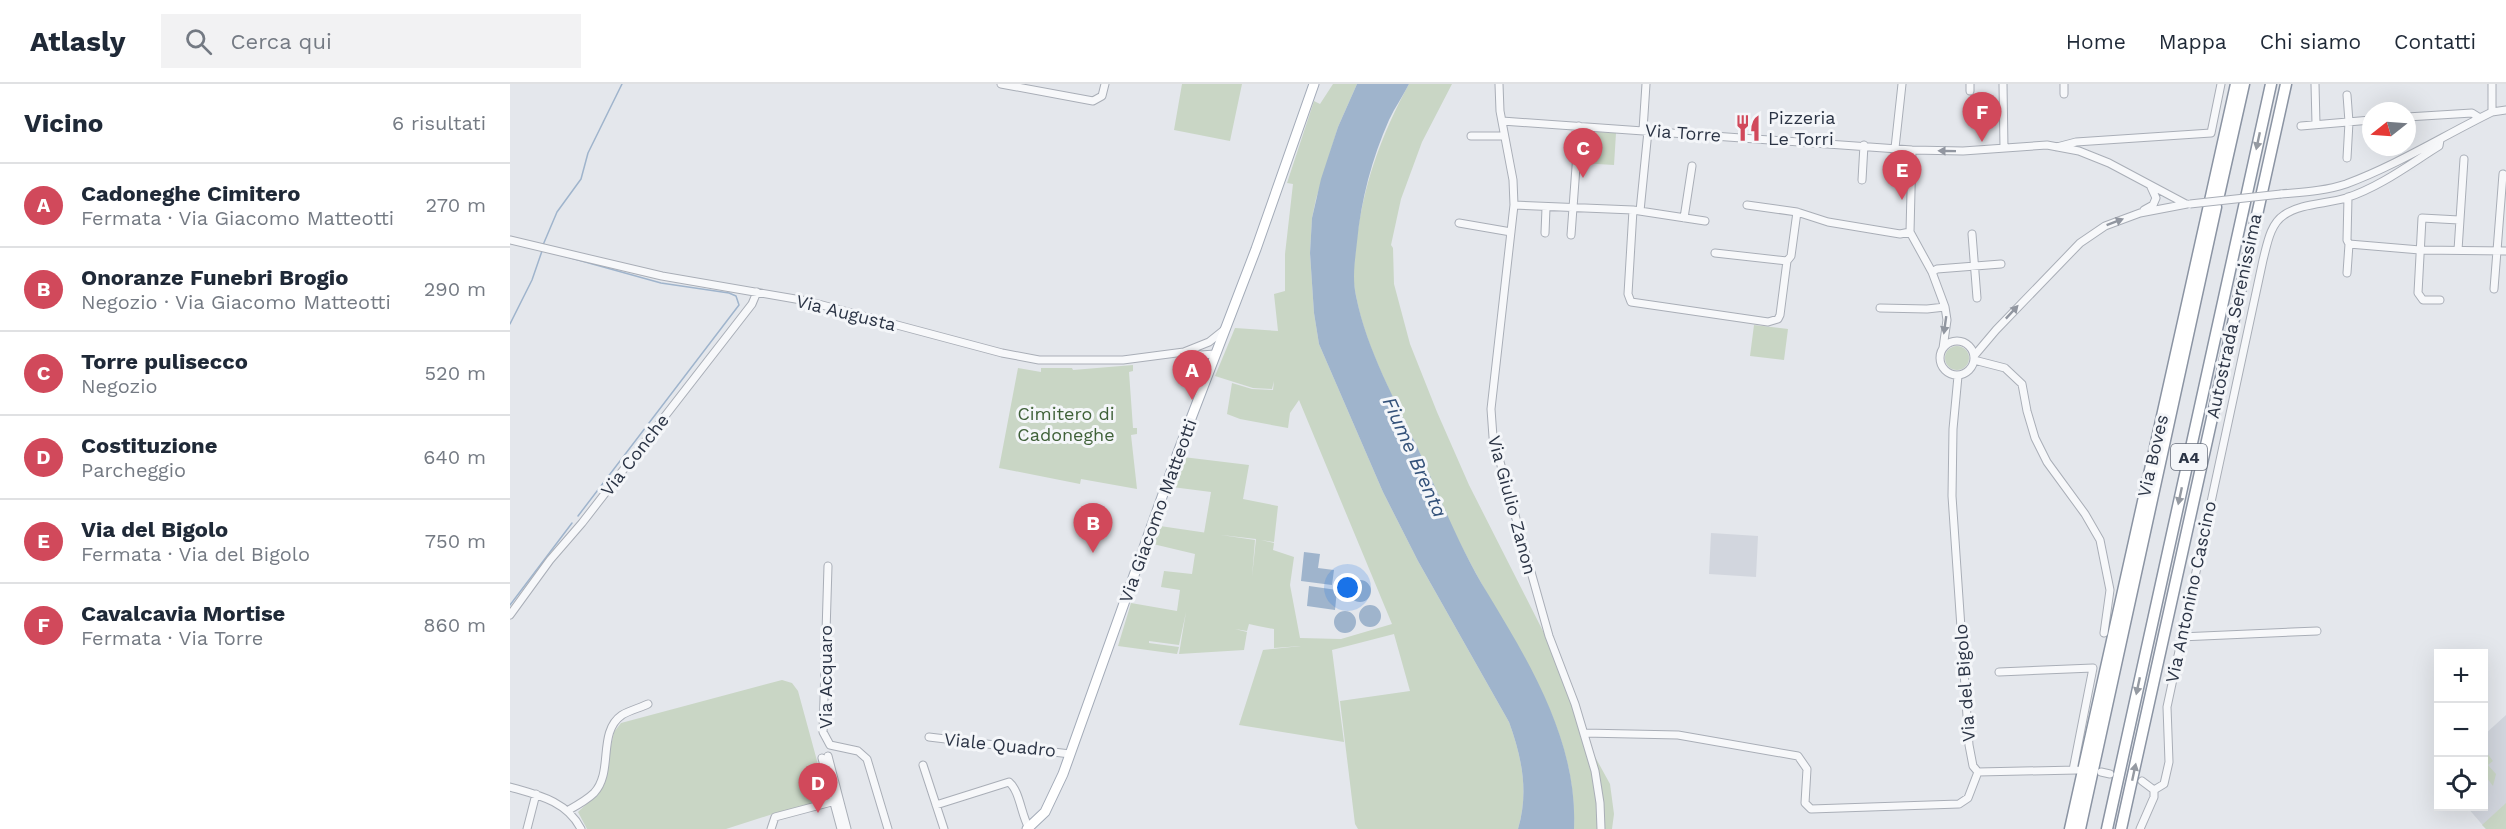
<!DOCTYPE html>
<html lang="it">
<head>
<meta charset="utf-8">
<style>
	:root { --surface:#fff; --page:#f2f2f3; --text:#1f2937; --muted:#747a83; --line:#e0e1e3; --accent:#d1495b }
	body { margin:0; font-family:"Work Sans",sans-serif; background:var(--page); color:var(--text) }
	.controls { position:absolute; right:18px; bottom:18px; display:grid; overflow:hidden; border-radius:0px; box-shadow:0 6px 24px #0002 }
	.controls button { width:54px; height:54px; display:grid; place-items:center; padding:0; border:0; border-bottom:2px solid var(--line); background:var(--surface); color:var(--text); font:30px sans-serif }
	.compass { position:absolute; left:1852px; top:18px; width:54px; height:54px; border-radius:50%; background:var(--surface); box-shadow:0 6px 24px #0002; rotate:253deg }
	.you { position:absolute; left:838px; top:504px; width:21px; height:21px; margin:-15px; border:4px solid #fff; border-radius:50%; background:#1a73e8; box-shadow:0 0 0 9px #1a73e833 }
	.badge { display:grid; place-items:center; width:39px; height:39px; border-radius:50%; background:var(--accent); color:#fff; font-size:20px; font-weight:700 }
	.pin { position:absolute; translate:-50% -50px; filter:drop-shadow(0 2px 3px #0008) }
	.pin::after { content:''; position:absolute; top:32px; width:21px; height:18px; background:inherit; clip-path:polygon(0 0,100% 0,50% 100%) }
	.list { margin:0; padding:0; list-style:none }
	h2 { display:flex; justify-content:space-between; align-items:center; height:78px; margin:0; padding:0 24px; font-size:26px }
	h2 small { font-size:20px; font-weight:400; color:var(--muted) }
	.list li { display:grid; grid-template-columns:39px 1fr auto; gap:18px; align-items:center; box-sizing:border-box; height:84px; padding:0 24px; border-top:2px solid var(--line) }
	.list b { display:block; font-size:22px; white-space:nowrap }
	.list p { margin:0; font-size:20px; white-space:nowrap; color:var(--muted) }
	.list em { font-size:20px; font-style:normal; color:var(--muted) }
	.icon { flex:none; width:33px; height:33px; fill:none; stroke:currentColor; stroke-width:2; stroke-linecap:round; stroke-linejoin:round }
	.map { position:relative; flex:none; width:1996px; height:745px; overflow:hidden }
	header { display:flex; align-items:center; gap:36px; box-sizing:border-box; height:84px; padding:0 30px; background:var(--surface); border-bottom:2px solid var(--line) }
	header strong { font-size:28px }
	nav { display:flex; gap:33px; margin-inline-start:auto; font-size:21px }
	.search { width:420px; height:54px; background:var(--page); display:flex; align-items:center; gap:15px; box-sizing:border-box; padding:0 21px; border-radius:0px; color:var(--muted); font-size:22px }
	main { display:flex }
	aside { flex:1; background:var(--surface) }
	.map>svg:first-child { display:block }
	.built { fill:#d2d6de }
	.green { fill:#c9d6c5 }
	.water { fill:#9fb4cc }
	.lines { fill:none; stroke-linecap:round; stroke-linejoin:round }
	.stream { stroke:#9fb4cc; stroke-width:1.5 }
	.minor-casing { stroke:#a9aeb7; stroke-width:9 }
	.major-casing { stroke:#a3abb8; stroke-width:11 }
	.highway-casing { stroke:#8b94a3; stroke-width:13 }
	.minor { stroke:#f7f8fa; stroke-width:7 }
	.major { stroke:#fff; stroke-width:9 }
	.highway { stroke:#fff; stroke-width:10 }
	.minor-bridge-casing { stroke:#a9aeb7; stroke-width:9; stroke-linecap:butt }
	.minor-bridge { stroke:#f7f8fa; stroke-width:7 }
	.oneway { fill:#959aa2 }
	.oneway2 { fill:#9196a0 }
	.labels { text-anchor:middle; stroke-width:6; stroke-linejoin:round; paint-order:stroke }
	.shield { fill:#f4f6f9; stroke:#676e7b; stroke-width:1.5 }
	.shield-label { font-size:16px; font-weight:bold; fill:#2b3445 }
	.poi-label { font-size:18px; fill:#2b3445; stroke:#f4f6f9; text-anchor:start }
	.street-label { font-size:18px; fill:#2b3445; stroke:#f4f6f9 }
	.park-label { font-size:18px; fill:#3f6138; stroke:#f4f6f9 }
	.water-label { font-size:20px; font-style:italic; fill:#34527a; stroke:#f4f6f9 }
</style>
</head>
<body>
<header>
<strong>Atlasly</strong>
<div class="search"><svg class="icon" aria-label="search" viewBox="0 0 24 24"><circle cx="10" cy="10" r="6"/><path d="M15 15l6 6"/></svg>Cerca qui</div>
<nav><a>Home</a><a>Mappa</a><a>Chi siamo</a><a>Contatti</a></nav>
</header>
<main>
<aside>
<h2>Vicino<small>6 risultati</small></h2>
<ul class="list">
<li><span class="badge">A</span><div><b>Cadoneghe Cimitero</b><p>Fermata · Via Giacomo Matteotti</p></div><em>270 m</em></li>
<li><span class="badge">B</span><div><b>Onoranze Funebri Brogio</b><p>Negozio · Via Giacomo Matteotti</p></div><em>290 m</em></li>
<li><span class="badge">C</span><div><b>Torre pulisecco</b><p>Negozio</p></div><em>520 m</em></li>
<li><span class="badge">D</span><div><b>Costituzione</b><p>Parcheggio</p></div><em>640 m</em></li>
<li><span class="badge">E</span><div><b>Via del Bigolo</b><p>Fermata · Via del Bigolo</p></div><em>750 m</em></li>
<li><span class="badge">F</span><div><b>Cavalcavia Mortise</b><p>Fermata · Via Torre</p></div><em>860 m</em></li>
</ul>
</aside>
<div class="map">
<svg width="1996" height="745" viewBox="0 0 1996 745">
	<rect width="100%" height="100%" fill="#e4e7ec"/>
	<path class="built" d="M1201,449L1248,452L1246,493L1199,490Z
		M1996,631V745H1976L1957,723L1974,722V651Z"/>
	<path class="green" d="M672,0H732L720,57L664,46Z
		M823,0H847L828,43L806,115L802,134L800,169L804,229L809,260L873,408L908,477L999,638C1012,674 1019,708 1008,745H848L845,740L830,617L900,607L884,550L822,566L834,658L729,641L753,566L791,562L764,564V545L748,542L751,499L748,542L739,540L737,547L725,545L737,548L734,566L669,570L676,528L669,561L639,557V559L669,563L667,570L608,562L621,519L667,527L670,506L651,503L654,487L682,490L685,470L643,460L650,442L745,456L742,493L746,455L694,449L701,408L662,403L673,373L739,381L733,415L768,422L764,458L751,456L764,459L763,466L784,473L780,501L790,554L831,555L882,540L789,316L780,329L778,344L730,335L717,330L722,299L742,305L763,306L764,297L762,305L743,304L705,292L725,244L768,247L764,210L775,207V170L783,100L777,99L804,17L810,20Z
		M899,0H942L912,58L891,115L881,161L883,164L884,200L900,260L927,328L959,401L1038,557L1072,649L1100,700L1104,730L1102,745H1064C1067,653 1019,583 975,506C958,475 940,442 926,409C920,394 914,378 907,363C884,314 856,265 846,212C842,196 844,179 846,162C852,104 871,51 899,0Z
		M1072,47L1106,49L1104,81L1070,79Z
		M1244,241L1278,245L1274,276L1240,272Z
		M1435 274a12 12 0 1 1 24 0a12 12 0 1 1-24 0Z
		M623,281V287L619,288L623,344H627V350L621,351L627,405L571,395L570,400L489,384L508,284L531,288V284H562L563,286Z
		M272,596L282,599L288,607L318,717L269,728L216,745H77L68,728L92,705L104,648L111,639Z
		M1974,665L1983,677L1978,681L1986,690L1983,702L1974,690Z
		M1996,719V745H1976L1972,741Z"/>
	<path class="water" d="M847,0H899C893,12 885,23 879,36C862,74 851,116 847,158C845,176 842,194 846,212C857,267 886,317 909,367C931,415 950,465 978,510C1021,581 1068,659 1064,745H1008C1019,708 1012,674 999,638L908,477L873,408L809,260L804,229L800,169L802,134L811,95L828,43Z
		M794,468L810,470L808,484L824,486L822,501L791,497Z
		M839 507a11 11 0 1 1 22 0a11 11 0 1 1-22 0Z
		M799,502L827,506L825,526L797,522Z
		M849 532a11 11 0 1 1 22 0a11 11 0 1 1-22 0Z
		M824 538a11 11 0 1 1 22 0a11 11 0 1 1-22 0Z"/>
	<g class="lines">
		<path class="stream" d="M33,161L47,128L71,95L78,69L112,0
			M32,166L151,199L219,209L226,212L229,221L68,432
			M0,240L22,196L32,167
			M0,521L62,439"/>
		<defs>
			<path id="minor" d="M491,0L583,17L592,12L595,0
				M989,0L990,27L1003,96L1004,121L981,325L983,353L1039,552L1065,620L1085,687L1090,719L1091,745
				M1460,0V7
				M1493,0L1494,64
				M1554,0V10
				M1805,0L1806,40
				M1982,0V28
				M1897,33L1962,29L1970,34
				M992,37L1402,66L1453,67L1537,61L1569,67L1599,79L1676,120
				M1791,42L1861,36
				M1133,46L1136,0
				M961,52H994
				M1547,63L1566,58L1701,49L1711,0
				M1385,64L1392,0
				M1402,66L1400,148L1422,188L1435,223L1437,236L1433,264
				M1837,74L1839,38L1837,11
				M1352,96L1354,61
				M1771,110C1793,108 1815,107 1836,100C1887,81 1933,52 1982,28L1996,26
				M1838,113L1837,156L1839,160L1910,166L1996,167
				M1004,121L1123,126L1195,137
				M1237,121L1287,128L1318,138L1390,150L1400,148
				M1123,126L1118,210L1121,218L1258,238L1268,235L1270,231L1277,177L1281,172L1287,128
				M1634,126L1643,121L1646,114L1641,103
				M1130,127L1138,47
				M1174,134L1182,82
				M949,139L1001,148
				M1035,149L1036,124
				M1462,150L1467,214
				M1061,151L1069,42
				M0,156L152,192L297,217L492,269L529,276H613L674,268L699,258L714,246
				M1948,166L1954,75
				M1205,169L1277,177
				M1422,188L1427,185L1491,180
				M1837,189L1839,160
				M1984,205L1993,90
				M1930,216H1913L1908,209L1912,134L1949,136
				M1370,224L1417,225L1435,223
				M1430 274a17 17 0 1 1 34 0a17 17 0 1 1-34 0Z
				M677,268L691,271L705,270
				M1464,272L1486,246L1570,159L1595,142L1630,129L1677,120
				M1464,276L1495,284L1512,300L1517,327L1525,354L1537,378L1575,430L1590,456L1600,506L1594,549
				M1448,292L1443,345L1442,412L1459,661L1463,682L1468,688
				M318,482L313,648L320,661L348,667L357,675L378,745
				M0,531L40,476L72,439L242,220L247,208
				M1670,553L1807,547
				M1489,588L1583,584L1563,686
				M1074,649L1168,651L1288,672L1297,685L1295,719L1301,725L1449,720L1458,714L1468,688
				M419,653L560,670
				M318,672L337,745
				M312,674L331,745
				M413,681L434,745
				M1468,688L1567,686
				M1591,688L1600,690
				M0,703C28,711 57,717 71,745
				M1644,706L1654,700L1659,678L1657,623L1753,176C1757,161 1760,140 1774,131C1791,119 1817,120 1836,114C1870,103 1900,80 1929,62L1930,56
				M426,721L499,698C510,707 511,731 519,744
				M57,727C66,722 77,716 84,709C104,688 87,648 112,631C120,626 130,624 138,620
				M17,745L26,710
				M261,745L265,733L329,716
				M1630,745L1644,713V706L1632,697"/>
			<path id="major" d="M517,745L535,728L553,690L667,371L746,165L804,0"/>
			<path id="highway" d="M1709,111L1734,0
				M1560,745L1726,0
				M1570,745L1706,123
				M1597,745L1761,0
				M1611,745L1776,0"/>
		</defs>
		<use href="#minor" class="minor-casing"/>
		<use href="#major" class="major-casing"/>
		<use href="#highway" class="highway-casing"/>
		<use href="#minor" class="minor"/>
		<use href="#major" class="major"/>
		<use href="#highway" class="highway"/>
		<defs>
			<path id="minor-bridge" d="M1680,120L1771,110"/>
		</defs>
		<use href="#minor-bridge" class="minor-bridge-casing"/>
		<use href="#minor-bridge" class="minor-bridge"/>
	</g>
	<defs><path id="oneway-solid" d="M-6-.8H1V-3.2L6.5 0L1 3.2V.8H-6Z" transform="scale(1.5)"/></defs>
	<g class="oneway">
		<use href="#oneway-solid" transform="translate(1748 57) rotate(102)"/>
		<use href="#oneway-solid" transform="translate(1670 412) rotate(102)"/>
		<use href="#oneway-solid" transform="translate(1628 602) rotate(102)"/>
		<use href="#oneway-solid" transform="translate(1624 688) rotate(-78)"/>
	</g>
	<g class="oneway2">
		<use href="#oneway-solid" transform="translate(1437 67) rotate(-179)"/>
		<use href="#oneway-solid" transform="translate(1605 138) rotate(-21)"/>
		<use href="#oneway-solid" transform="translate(1502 228) rotate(-47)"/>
		<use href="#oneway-solid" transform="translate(1435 241) rotate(98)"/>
	</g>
	<defs>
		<symbol id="restaurant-bare" viewBox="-9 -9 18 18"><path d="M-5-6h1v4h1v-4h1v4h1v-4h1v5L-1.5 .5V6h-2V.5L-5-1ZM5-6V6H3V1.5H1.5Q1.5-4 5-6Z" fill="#d1495b" stroke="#f4f6f9" stroke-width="2.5" paint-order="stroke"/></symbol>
	</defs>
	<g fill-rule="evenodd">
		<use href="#restaurant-bare" x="1219" y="25" width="38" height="38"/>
	</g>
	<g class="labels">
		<rect class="shield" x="1661" y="360" width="36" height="26" rx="4.5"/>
		<g class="shield-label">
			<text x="1679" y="379">A4</text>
		</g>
		<g class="poi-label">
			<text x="1258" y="40">Pizzeria<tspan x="1258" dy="21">Le Torri</tspan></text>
		</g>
		<g class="street-label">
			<text transform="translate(1173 49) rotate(4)" y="6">Via Torre</text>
			<text transform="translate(336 229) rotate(14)" y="6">Via Augusta</text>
			<text transform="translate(1724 232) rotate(-78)" y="6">Autostrada Serenissima</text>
			<text transform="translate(125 371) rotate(-52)" y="6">Via Conche</text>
			<text transform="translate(1643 372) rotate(-77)" y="6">Via Boves</text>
			<text transform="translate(1002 421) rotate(75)" y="6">Via Giulio Zanon</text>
			<text transform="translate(648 427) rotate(-70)" y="6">Via Giacomo Matteotti</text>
			<text transform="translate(1681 508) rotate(-78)" y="6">Via Antonino Cascino</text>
			<text transform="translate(316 593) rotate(-90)" y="6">Via Acquaro</text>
			<text transform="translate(1455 599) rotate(-94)" y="6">Via del Bigolo</text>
			<text transform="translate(490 661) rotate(6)" y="6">Viale Quadro</text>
		</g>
		<g class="park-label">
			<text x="556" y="336">Cimitero di<tspan x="556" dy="21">Cadoneghe</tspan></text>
		</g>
		<g class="water-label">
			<text transform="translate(905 373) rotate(66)" y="7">Fiume Brenta</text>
		</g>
	</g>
</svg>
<div class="controls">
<button>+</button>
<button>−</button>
<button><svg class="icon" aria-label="locate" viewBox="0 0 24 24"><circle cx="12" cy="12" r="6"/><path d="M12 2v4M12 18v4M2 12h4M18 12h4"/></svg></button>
</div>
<svg class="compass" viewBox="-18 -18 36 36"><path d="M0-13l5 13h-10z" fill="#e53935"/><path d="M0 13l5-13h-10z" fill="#747a83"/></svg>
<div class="you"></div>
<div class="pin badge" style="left:682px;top:316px">A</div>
<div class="pin badge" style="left:583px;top:469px">B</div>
<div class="pin badge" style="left:1073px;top:94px">C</div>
<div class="pin badge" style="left:308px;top:729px">D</div>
<div class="pin badge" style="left:1392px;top:116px">E</div>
<div class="pin badge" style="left:1472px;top:58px">F</div>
</div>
</main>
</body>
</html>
